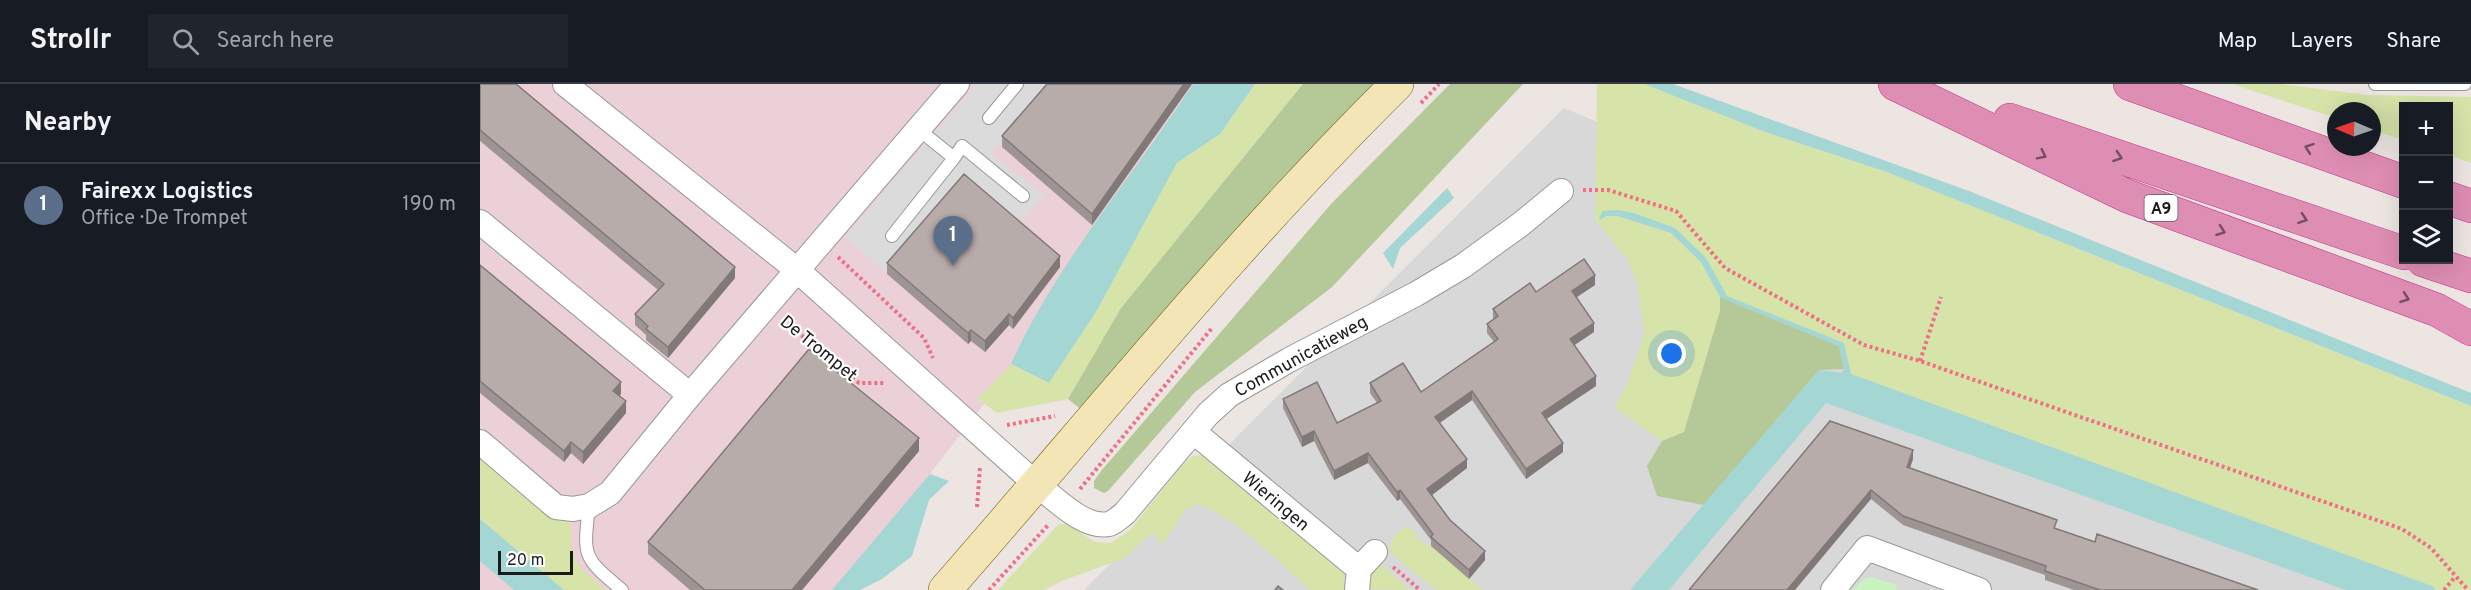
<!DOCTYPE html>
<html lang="en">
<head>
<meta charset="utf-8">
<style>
	:root { --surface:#171b24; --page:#20242c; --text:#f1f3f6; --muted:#9ea1a6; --line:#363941; --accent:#d68ca3 }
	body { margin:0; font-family:Overpass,sans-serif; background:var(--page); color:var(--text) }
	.controls { position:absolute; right:18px; top:18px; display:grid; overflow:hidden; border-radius:0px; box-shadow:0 6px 24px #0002 }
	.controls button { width:54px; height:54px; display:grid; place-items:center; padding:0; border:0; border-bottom:2px solid var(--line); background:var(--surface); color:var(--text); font:30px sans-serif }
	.compass { position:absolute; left:1847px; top:18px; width:54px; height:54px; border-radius:50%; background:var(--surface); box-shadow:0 6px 24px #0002; rotate:272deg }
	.scale { position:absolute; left:18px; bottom:15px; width:75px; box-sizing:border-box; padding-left:6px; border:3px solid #1b1b1b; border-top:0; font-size:16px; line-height:21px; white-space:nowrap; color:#1b1b1b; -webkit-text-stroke:4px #fff; paint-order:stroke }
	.you { position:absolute; left:1192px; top:270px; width:21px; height:21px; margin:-15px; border:4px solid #fff; border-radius:50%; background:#1a73e8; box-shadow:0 0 0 9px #1a73e833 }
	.badge { display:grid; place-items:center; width:39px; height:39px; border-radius:50%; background:var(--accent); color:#fff; font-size:20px; font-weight:700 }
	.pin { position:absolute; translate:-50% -50px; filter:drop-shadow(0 2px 3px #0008) }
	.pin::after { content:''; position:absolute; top:32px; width:21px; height:18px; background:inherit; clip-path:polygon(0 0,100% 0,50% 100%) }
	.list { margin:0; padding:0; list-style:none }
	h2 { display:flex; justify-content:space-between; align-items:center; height:78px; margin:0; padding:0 24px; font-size:26px }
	h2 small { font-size:20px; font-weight:400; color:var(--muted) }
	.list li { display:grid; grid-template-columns:39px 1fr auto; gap:18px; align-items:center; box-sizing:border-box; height:84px; padding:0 24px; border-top:2px solid var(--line) }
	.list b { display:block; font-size:22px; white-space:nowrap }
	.list p { margin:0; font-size:20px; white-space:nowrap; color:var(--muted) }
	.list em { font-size:20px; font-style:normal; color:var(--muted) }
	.icon { flex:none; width:33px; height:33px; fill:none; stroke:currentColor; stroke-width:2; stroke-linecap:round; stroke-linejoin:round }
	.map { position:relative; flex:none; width:1991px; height:506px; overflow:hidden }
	header { display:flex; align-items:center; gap:36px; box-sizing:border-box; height:84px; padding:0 30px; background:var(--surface); border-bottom:2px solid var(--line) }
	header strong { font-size:28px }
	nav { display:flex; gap:33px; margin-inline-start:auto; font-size:21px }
	.search { width:420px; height:54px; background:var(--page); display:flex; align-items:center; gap:15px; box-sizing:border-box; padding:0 21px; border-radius:0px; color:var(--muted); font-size:22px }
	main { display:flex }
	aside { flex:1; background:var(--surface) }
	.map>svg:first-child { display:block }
	.residential { fill:#d9d8d8 }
	.commercial { fill:#ecd0d7 }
	.grass { fill:#d6e3a9 }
	.forest { fill:#b4c898 }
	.park { fill:#caf4bf }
	.parking { fill:#dbdbdb }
	.water { fill:#a4d6d4 }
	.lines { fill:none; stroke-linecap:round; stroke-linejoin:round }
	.lane-casing { stroke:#989898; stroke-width:14 }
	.street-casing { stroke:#989898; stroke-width:26 }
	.secondary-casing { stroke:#67570c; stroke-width:34 }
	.highway-casing { stroke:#c7308e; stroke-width:34 }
	.path { stroke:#ee6f86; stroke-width:4; stroke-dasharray:3 3; stroke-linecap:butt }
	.lane { stroke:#fff; stroke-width:12 }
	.street { stroke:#fff; stroke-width:24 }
	.secondary { stroke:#f4e5b7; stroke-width:33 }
	.highway { stroke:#de8db3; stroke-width:33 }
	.wall { fill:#9e9493 }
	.shaded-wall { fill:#817878 }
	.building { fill:#b8acab; stroke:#817878; stroke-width:1.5 }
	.oneway { stroke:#734e5f }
	.labels { text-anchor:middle; stroke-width:4.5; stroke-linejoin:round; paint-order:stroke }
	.shield { fill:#fff; stroke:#5f5f5f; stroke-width:1.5 }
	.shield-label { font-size:16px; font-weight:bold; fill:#1b1b1b }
	.street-label { font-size:18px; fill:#1b1b1b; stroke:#fff }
</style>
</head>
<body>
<header>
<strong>Strollr</strong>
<div class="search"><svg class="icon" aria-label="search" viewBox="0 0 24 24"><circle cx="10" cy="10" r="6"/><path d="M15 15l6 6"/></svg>Search here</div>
<nav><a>Map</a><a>Layers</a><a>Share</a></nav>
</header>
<main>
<aside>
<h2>Nearby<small></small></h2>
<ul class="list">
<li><span class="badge" style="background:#5c6f8a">1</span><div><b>Fairexx Logistics</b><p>Office · De Trompet</p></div><em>190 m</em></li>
</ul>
</aside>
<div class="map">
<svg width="1991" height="506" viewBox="0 0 1991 506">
	<rect width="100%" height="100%" fill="#ece5e1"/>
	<path class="residential" d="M1084,24L1946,384L1991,506H604Z"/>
	<path class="commercial" d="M0,0H752L360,506H0Z"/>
	<path class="grass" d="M775,0H823L641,224L588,315L517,329L498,315L531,280L569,299L616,228L697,79L740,50Z
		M1117,0H1164L1285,48L1404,87L1991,322V506H1956L1952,502L1371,290L1363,259L1247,212L1226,174L1195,144L1154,129L1126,132H1138L1191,149L1221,178L1240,213V227L1204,348L1182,357L1134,323L1148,299L1164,250L1158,200L1147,175L1115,136Z
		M1752,0H1799L1888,11L1991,13V79L1969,71L1968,22H1924L1923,56L1892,46V27H1856V34Z
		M725,371L862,485L867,506H830C797,477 759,435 718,420L705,426L682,461L673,448L644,474L582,497L564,506H518L579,440H586L615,458L631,459L651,445L703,380L713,372Z
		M0,375L67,429L90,436C93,479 92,478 126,506H84L0,435Z
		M927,442L937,450V455L951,462L1003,506H956L912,470L909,462C914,452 917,447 927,442Z
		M896,476L931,506L888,505L884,480Z"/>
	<path class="forest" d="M823,0H897L603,327L588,315L641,224Z
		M970,0H1043L852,203L715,308L628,407L624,409L614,404V397L622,386L852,119Z
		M1240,213L1359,262L1364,285L1339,286L1224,421L1177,412L1167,382L1182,357L1204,348L1240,227Z"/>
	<path class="park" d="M1391,493L1417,501L1416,506H1373L1384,495Z"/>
	<path class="parking" d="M497,0H572L511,70L564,111L535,144L485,101L407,190L365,153Z"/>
	<path class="water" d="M713,0H775L740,50L697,79L616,228L569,299L531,280C577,178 653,93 713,0Z
		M1164,0H1193L1489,107L1991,309V322L1404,87L1285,48Z
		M967,104L974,114L920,164L913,185L903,169Z
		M1138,126L1154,129L1195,144L1226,174L1247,212L1364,259L1371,290L1952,502L1956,506H1866L1346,319L1189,506H1150L1339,286L1362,289L1364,285L1359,262L1240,213L1221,178L1191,149L1138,132H1126L1120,136L1119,134L1123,127Z
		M450,390L469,397L449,416L432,472L402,495L380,506H352Z
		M0,435L84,506H34L0,477Z"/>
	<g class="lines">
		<defs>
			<path id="lane" d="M1895,0H1985
				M509,34L537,0
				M474,74L482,62L543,112
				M412,152L474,74L438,45
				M109,422C103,474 103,473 142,506"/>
			<path id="street" d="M85,0L317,186L557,401C576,415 604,445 629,440C635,438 640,433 645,429L728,330L749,311L809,276L936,210L983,182L1041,140L1081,107
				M0,138L210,311
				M714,348L879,485
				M0,358L76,423L93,425L109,422L130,409L210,311L477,0
				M877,506L879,485L895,468
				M1353,506L1387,464L1499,506"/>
			<path id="secondary" d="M465,506C614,336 756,159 917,0"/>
			<path id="highway" d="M1415,0L1647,112L1957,226L1991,245
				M1650,0L1924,98
				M1530,36L1924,169
				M1968,114L1991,122
				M1943,176L1991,192"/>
		</defs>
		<use href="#lane" class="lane-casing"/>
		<use href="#street" class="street-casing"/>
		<use href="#secondary" class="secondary-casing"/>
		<use href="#highway" class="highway-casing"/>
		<path class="path" d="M941,19L959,0
			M1103,106H1128L1196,127L1245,184L1384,261L1440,277L1922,445L1951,464L1988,506
			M358,173L444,254L453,274
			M303,236L379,299H405
			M1440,277L1461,213
			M527,341L575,332
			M600,405L732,244
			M497,423L500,383
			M913,483L940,506
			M509,506L569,440
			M1964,506L1975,493"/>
		<use href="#lane" class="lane"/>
		<use href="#street" class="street"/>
		<use href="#secondary" class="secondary"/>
		<use href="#highway" class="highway"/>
	</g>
	<path class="wall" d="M0,0L255,194L188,274L166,256V251L155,241V230L178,206L0,57Z
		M567,0H712L612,141L522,63V52Z
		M407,179L580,183L533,245L529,241L505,268L491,257L488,260L407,190Z
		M0,181L141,310L139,312L146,329L103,380L91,369L84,378L0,309Z
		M1115,201L1097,213L1114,248L1094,261L1116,302L1066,335L1083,368L1046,395L992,316L960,339L987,384L952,411L970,436L1005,476L989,495L951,462V456L920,415L917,417L888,379L854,396L834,357L822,363L803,324V315L857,339L897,319L890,309V299L941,308L1014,258L1007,249V240L1014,235L1013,234V225L1056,208Z
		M439,367L322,506H210L168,470V458Z
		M1433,375L1430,384L1577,445L1615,458L1778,506H1594L1565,496V491L1423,441L1391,415L1209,506Z"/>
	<path class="shaded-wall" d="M704,0H712L612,141V130Z
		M580,172V183L533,245V234Z
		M255,183V194L188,274V263Z
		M1115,191V201L1092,216V207Z
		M529,230V241L505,268V257Z
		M1114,239V248L1090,264V255Z
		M491,246V257L488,260V249Z
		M1116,292V302L1062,338V329Z
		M141,298V310L133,319V307Z
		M992,307V316L955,342V333Z
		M146,317V329L103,380V368Z
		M834,347V357L822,363V353Z
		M439,354V367L322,506H312Z
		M91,358V369L84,378V367Z
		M1083,359V368L1046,395V385Z
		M1433,366V375L1427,392V383Z
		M888,369V379L854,396V387Z
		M987,375V384L947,415V405Z
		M920,406V415L917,417V408Z
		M1391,406V415L1315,506H1307Z
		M1005,467V476L989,495V486Z"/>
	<path class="building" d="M0,0H36L255,183L188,263L166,245L168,242L155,230L184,200L0,46Z
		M567,0H704L612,130L522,52Z
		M484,90L580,172L533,234L529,230L505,257L491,246L488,249L407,179Z
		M1104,175L1115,191L1092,207L1114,239L1090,255L1116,292L1062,329L1083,359L1046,385L992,307L955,333L987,375L947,405L970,436L1005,467L989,486L951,453L953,450L920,406L917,408L888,369L854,387L834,347L822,353L803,315L837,298L857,339L901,317L890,299L923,279L941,308L1018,255L1007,240L1018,232L1013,225L1050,199L1056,208Z
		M0,181L141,298L133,307L146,317L103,368L91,358L84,367L0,297Z
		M329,265L439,354L312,506H225L168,458Z
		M1350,337L1433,366L1427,383L1577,436L1574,444L1615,458L1617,450L1778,506H1620L1565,487L1566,482L1423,432L1391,406L1307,506H1209Z
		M798,502L803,506H795Z"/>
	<defs><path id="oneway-chevron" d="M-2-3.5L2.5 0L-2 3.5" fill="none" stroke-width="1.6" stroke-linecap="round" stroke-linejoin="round" transform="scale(1.5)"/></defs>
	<g class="oneway">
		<use href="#oneway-chevron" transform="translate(1829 64) rotate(-160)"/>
		<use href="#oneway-chevron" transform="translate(1562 71) rotate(26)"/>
		<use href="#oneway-chevron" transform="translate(1638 73) rotate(19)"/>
		<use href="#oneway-chevron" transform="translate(1823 135) rotate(19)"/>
		<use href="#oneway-chevron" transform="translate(1741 147) rotate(20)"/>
		<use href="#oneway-chevron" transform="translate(1925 214) rotate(20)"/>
	</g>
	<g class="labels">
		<rect class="shield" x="1664.5" y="111" width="33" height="26" rx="4.5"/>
		<g class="shield-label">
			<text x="1681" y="130">A9</text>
		</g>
		<g class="street-label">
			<text transform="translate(339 264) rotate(39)" y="6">De Trompet</text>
			<text transform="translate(821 272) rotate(-29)" y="6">Communicatieweg</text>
			<text transform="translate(796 417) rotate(40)" y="6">Wieringen</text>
		</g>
	</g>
</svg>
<div class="controls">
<button>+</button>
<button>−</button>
<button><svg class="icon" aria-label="layers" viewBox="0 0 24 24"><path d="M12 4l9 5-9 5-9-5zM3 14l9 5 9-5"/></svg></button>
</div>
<svg class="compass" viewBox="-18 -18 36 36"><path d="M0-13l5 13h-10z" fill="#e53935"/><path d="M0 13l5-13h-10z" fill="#9ea1a6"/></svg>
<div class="scale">20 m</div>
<div class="you"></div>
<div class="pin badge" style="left:473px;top:182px;background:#5c6f8a">1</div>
</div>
</main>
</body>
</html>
